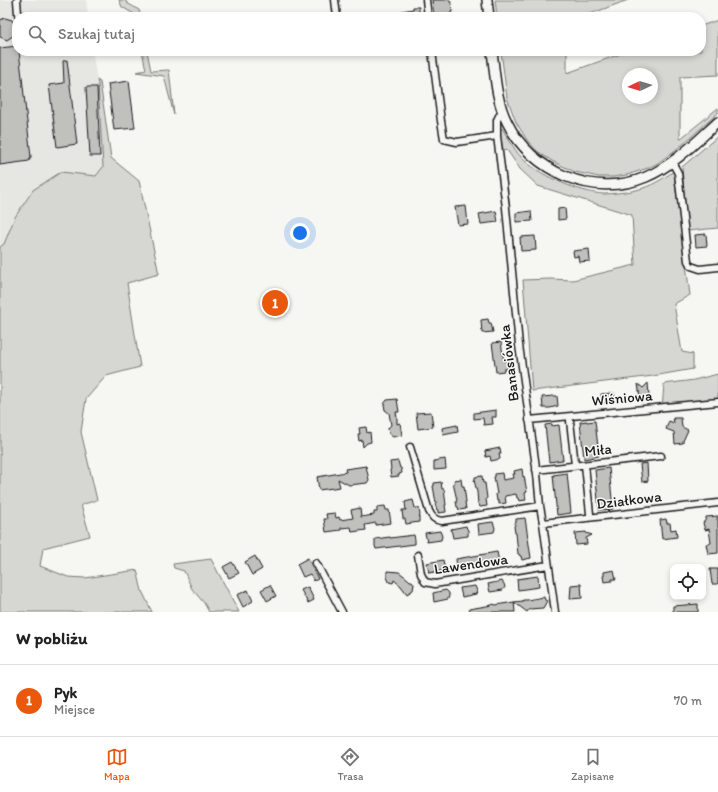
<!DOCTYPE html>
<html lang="pl">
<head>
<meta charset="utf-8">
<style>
	:root { --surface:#fff; --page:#f6f6f6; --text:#222; --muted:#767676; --line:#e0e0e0; --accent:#ea580c }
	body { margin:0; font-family:Itim,sans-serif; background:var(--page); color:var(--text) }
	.controls { position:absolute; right:12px; bottom:12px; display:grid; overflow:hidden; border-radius:8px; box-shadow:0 2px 6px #0003 }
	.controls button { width:36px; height:36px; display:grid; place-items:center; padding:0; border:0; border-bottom:1px solid var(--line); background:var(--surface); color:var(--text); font:20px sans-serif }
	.compass { position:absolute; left:622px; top:68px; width:36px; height:36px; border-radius:50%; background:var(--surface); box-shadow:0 2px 6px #0003; rotate:266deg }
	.you { position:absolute; left:300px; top:233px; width:14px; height:14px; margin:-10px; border:3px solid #fff; border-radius:50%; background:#1a73e8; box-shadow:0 0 0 6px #1a73e833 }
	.badge { display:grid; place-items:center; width:26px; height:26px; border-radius:50%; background:var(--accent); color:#fff; font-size:13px; font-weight:700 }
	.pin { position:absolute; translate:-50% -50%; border:2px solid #fff; box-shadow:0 1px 4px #0006 }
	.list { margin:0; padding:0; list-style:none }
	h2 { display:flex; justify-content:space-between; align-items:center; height:52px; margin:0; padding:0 16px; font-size:17px }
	h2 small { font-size:13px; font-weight:400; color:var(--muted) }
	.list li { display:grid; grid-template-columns:26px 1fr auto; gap:12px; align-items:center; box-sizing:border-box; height:72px; padding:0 16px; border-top:1px solid var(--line) }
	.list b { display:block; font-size:15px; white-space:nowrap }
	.list p { margin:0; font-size:13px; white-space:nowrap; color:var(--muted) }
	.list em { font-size:13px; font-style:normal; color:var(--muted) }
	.icon { flex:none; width:22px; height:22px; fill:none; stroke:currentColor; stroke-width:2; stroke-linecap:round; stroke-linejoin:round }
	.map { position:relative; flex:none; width:718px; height:612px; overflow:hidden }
	.search { position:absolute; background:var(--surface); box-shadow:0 2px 6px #0003; left:12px; right:12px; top:12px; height:44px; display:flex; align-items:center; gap:10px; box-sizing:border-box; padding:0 14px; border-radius:16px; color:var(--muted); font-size:15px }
	.sheet { height:124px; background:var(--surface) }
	nav { display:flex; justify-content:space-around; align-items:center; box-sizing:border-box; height:56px; border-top:1px solid var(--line); background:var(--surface); font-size:11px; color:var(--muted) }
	nav a { display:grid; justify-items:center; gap:2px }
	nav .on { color:var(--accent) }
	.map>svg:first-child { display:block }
	.built { fill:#e6e6e2 }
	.green { fill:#d6d6d2; stroke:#797977; fill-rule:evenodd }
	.building { fill:#c0c0bd; stroke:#1c1c1c }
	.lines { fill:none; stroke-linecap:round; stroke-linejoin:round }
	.street-casing { stroke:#1c1c1c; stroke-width:9 }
	.secondary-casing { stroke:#1c1c1c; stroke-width:12 }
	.street { stroke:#f6f6f2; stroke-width:6 }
	.secondary { stroke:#f6f6f2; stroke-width:9 }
	.labels { text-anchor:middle; stroke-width:3; stroke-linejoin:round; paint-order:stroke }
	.street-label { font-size:15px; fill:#1c1c1c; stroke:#f6f6f2 }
</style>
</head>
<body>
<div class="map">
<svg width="718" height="612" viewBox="0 0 718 612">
	<rect width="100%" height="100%" fill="#f6f6f2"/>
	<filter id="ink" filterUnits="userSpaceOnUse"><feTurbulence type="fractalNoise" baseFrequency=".025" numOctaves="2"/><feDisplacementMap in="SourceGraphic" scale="8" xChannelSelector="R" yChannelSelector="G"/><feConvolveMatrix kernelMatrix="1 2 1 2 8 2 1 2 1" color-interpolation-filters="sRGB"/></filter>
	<g filter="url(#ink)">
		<path class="built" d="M0,0H86L88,17H17V51H92L97,80L98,84L103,167L96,176L81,174L15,217L4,244L0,247Z"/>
		<path class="green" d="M119,0H125L127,3L139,10L141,17H135L134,14L122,7Z
			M495,0H628L582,17H497Z
			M718,20V75L680,77V139L718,108V113L682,145L658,163L648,168L627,175L613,177H599L575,172L552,161L537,151L527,140L516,122L507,98L501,51H567V73L629,51H701V26ZM628,74H652V98H628Z
			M142,51H147L151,71L169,70L174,115L164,76L136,72L146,70Z
			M97,80L100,82L111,158L139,181L159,274L127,283L140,367L106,376L86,399L81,432L97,500L81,505L90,536L43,548L40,566L68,577L85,578L137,570L142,591L152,612H0V247L4,244L15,217L33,190L61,172L96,176L103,167L98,84Z
			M502,128C509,139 515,152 525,161C543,177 579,192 603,194C610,194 629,192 636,190C650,187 663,179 674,171L675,183L690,295L674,304L682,352L693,354V369L653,376L532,391L523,280L550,279L573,280L635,265L632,215L538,186L520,169L507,150L503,149L499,130Z
			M718,136V228L687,231L682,167Z
			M718,374V404L662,410L664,384L694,380Z
			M211,559L212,561L239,612H209L204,603L192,589L184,571L174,568L173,564Z"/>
		<path class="building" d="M432,0H450V2H451L452,12H451V15L434,17Z
			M413,7H419V12L414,13L415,17H403L402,11L413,9Z
			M5,18L12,20L16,27L14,35L7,40L0,37V20Z
			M17,46V51H19L31,157L29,161L0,165V48Z
			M67,60L77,144L57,147L49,85L64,83L63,61Z
			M129,81L135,128L114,130L108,84Z
			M86,87H97L100,156H90Z
			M466,206L468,224L458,225L455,207Z
			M565,208L566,219L558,220V209Z
			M496,211L498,222L481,224L479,214Z
			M531,211L532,221L516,222V213Z
			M706,234L707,246L696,247L695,235Z
			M535,236L536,250L521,251L520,237Z
			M589,249L590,261L579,262L578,256L574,257L573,251Z
			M488,319L489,323H491L493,332L482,333L481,320Z
			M501,342L504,361H507L508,369H504V371L496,372L492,343Z
			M648,383L649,396L648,397L649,400L641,401V397H640L638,384L643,388Z
			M614,393L615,401L602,403L601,394Z
			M554,396H557L558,406L550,408H543L542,397Z
			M397,399L399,412H396L397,418V424L400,423L402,435L393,437L389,434L388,428L391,425L389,413L385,410L384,404L387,400Z
			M496,410V417H492L493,424L484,425L483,418L474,419V413Z
			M431,412L433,427L418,429L416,413Z
			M673,418H681L682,427L688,430L683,441V443L675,444L674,432L666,429L669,421L674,423Z
			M587,421V422L595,421L599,456L584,459L580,422Z
			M552,424V426L559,425L563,460L549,462L545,425Z
			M457,425L458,432L443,435L442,428Z
			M366,427L367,433L370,432L371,442L367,443L363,447L362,440L359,441L358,434H360L359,428Z
			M500,448L501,454H499L500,459L491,461L490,456L486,457L485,451Z
			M445,459L446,469L434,470V461Z
			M398,461L400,468H401L402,473L399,474V476L391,477L390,470L391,469L390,462Z
			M647,463L648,481L642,482L640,464Z
			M366,466L369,480L367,483L349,485L338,479L340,487L319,490L317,477L346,472L345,469Z
			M609,468L613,509L599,510L595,470Z
			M522,469L523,477L524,476L527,492L525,493L526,500L519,501L518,498H517L516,494L505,496L506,503L499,504V501H497L496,494H497L494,477H495V474L502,473L503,480L514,478L513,474H515L514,471Z
			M567,473L571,513L557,515L553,475Z
			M482,476L483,483H485L487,498L486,499L487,506L480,507L479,504H478L477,492L474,480H475V477Z
			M461,479L462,486H464L466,502H465L466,509L459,510L458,507H457L456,501L457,500L453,483H455L454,480Z
			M441,482L442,489H444L446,505H445L446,512L438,513V510H437L435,504L436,503L433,486H434V483Z
			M413,500L415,508H419L420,516L419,517V522L406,524L405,519H403L402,510H406L405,502Z
			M385,506L386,510H389L391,523L376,525V523L365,525L366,530L352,532L351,527L341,528V530L326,532L324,519H327L326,514L335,513L336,518L339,517L340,520L353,518L351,510L360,508L361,517L374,515V512H377V507Z
			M718,516L717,519L718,521V553L708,554L706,544L711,543L709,529L705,530L703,523L706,519V517Z
			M525,518L531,558L522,560L521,556H520L519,554H518L516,533H515L514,526L515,525V523H516V519Z
			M666,519L667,523H670L671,530L676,529L677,537L662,539L660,520Z
			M493,522L495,528L494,532L479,534L478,524Z
			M466,526L467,529L468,530V536L453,538L451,529Z
			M440,531L442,536L441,540L427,542L425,533Z
			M586,532V533L592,535L586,538L587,544L576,545L575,533Z
			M414,535L415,540V544L376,549L375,546V539L390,537V538Z
			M497,552L499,562L457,568L456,559Z
			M255,556L262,569L252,575L245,562Z
			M308,558L318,579L314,581L310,574L303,577L297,564Z
			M443,560L445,570L429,573L427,563Z
			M232,562L239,573L229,578L223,567Z
			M710,569H718V584H712Z
			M614,570L616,579H612V581L604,582L603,576H604V572Z
			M387,571L399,572L408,579L410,581H412L414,584L413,590L407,594L401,586L394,580L393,583L389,582L387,577Z
			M538,576L539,587L518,590L517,579Z
			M502,581L504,584L505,587L503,590L490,592L488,584Z
			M581,584L582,598L570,599L571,585Z
			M270,585L276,596L267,601L261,590Z
			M475,586L477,591L476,594L462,597L460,588Z
			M308,587L314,600L308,603L301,590Z
			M248,590L253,601L243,607L237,595Z
			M446,590L449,593V596L448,599L434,602L433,593Z
			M544,597L545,600L547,601L543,608L529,609L527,612L514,602L523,601V600H527Z
			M514,602L515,612H470L469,609L492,605L493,604L496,605Z
			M698,604V612H673V606Z"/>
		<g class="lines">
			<defs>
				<path id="street" d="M17,0L18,14
					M335,0L337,17
					M426,0L428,17
					M432,51L441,121L444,139L457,142L497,136
					M503,113L499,116L497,120V136L506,208L519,345L537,474L540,506L543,523L555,612
					M672,162L678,173L688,261L691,266L700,269L718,267
					M529,420L718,402
					M570,421L575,465
					M410,447L429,511C432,517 434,520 442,521L540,506
					M585,465L590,514
					M536,470L661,456
					M543,523L718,503
					M418,555L421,574L425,582L435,584L548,565
					M316,563L342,612"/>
				<path id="secondary" d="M487,0L489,17
					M492,51C495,75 496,100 507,122C531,172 594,199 646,177C674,165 696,142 718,122"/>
			</defs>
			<use href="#street" class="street-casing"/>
			<use href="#secondary" class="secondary-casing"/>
			<use href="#street" class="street"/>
			<use href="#secondary" class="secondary"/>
		</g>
	</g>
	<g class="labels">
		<g class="street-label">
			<text transform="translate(509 363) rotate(-97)" y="5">Banasiówka</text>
			<text transform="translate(622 398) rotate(-5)" y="5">Wiśniowa</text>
			<text transform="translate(598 450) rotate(-6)" y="5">Miła</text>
			<text transform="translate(629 500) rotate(-7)" y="5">Działkowa</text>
			<text transform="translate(471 564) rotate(-8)" y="5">Lawendowa</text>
		</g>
	</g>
</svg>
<div class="controls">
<button><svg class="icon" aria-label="locate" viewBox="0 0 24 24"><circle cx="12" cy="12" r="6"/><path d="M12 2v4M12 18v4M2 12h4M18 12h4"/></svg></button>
</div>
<svg class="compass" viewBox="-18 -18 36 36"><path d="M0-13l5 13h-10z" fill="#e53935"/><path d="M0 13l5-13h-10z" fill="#767676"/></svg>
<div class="you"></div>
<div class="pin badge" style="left:275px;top:303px">1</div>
<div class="search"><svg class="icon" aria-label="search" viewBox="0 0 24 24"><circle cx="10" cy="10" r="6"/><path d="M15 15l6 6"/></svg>Szukaj tutaj</div>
</div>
<section class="sheet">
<h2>W pobliżu<small></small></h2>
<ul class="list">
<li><span class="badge">1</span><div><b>Pyk</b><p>Miejsce</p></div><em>70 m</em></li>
</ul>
</section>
<nav>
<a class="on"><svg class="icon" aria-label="map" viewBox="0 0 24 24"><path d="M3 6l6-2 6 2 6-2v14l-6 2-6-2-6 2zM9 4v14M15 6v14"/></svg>Mapa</a>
<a><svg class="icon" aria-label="directions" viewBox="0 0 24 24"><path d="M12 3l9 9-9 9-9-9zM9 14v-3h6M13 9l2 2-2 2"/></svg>Trasa</a>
<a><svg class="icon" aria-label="saved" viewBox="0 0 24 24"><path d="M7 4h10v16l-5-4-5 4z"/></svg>Zapisane</a>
</nav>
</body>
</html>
